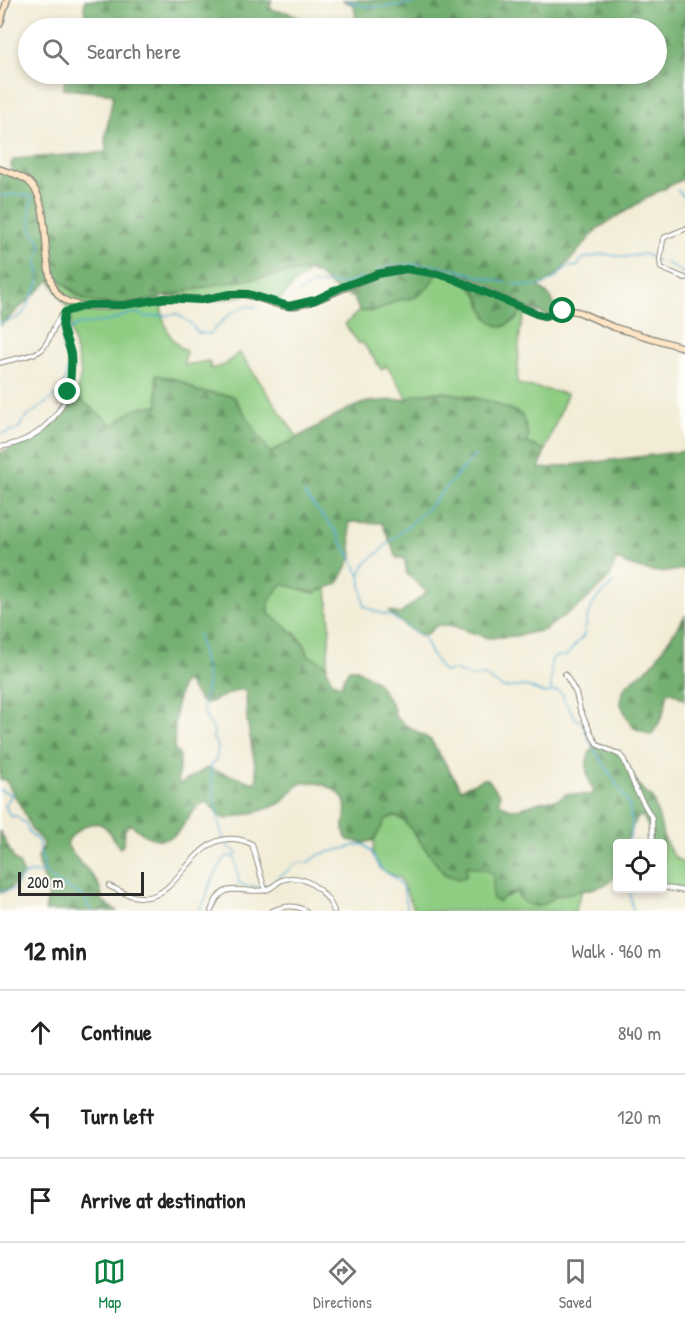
<!DOCTYPE html>
<html lang="en">
<head>
<meta charset="utf-8">
<style>
	:root { --surface:#fff; --page:#f6f6f6; --text:#222; --muted:#767676; --line:#e0e0e0; --accent:#0b8043 }
	body { margin:0; font-family:"Patrick Hand",sans-serif; background:var(--page); color:var(--text) }
	.controls { position:absolute; right:18px; bottom:18px; display:grid; overflow:hidden; border-radius:6px; box-shadow:0 3px 9px #0003 }
	.controls button { width:54px; height:54px; display:grid; place-items:center; padding:0; border:0; border-bottom:2px solid var(--line); background:var(--surface); color:var(--text); font:30px sans-serif }
	.scale { position:absolute; left:18px; bottom:15px; width:126px; box-sizing:border-box; padding-left:6px; border:3px solid #2b2b2b; border-top:0; font-size:16px; line-height:21px; white-space:nowrap; color:#2b2b2b; -webkit-text-stroke:4px #fdfcf7; paint-order:stroke }
	.stop { position:absolute; width:18px; height:18px; margin:-14px; border:4px solid #0b8043; border-radius:50%; background:#fff }
	.stop.end { background:#0b8043; border-color:#fff; box-shadow:0 2px 6px #0008 }
	.list { margin:0; padding:0; list-style:none }
	h2 { display:flex; justify-content:space-between; align-items:center; height:78px; margin:0; padding:0 24px; font-size:26px }
	h2 small { font-size:20px; font-weight:400; color:var(--muted) }
	.list li { display:grid; grid-template-columns:39px 1fr auto; gap:18px; align-items:center; box-sizing:border-box; height:84px; padding:0 24px; border-top:2px solid var(--line) }
	.list b { display:block; font-size:22px; white-space:nowrap }
	.list em { font-size:20px; font-style:normal; color:var(--muted) }
	.icon { flex:none; width:33px; height:33px; fill:none; stroke:currentColor; stroke-width:2; stroke-linecap:round; stroke-linejoin:round }
	.map { position:relative; flex:none; width:685px; height:911px; overflow:hidden }
	.search { position:absolute; background:var(--surface); box-shadow:0 3px 9px #0003; left:18px; right:18px; top:18px; height:66px; display:flex; align-items:center; gap:15px; box-sizing:border-box; padding:0 21px; border-radius:33px; color:var(--muted); font-size:22px }
	.sheet { height:330px; background:var(--surface) }
	nav { display:flex; justify-content:space-around; align-items:center; box-sizing:border-box; height:84px; border-top:2px solid var(--line); background:var(--surface); font-size:16px; color:var(--muted) }
	nav a { display:grid; justify-items:center; gap:3px }
	nav .on { color:var(--accent) }
	.map>svg:first-child { display:block }
	.green { fill:#8fcd83; stroke:#5d7c57; stroke-width:1.5 }
	.forest { fill:url(#forest-firs); stroke:#4f6e4e; stroke-width:1.5; fill-rule:evenodd }
	.lines { fill:none; stroke-linecap:round; stroke-linejoin:round }
	.stream { stroke:#54acd1; stroke-width:1.5 }
	.street-casing { stroke:#8e8c80; stroke-width:6 }
	.secondary-casing { stroke:#8e8c80; stroke-width:8 }
	.street { stroke:#fff; stroke-width:4 }
	.secondary { stroke:#fee5c5; stroke-width:5 }
	.route { stroke:#0b8043; stroke-width:8 }
</style>
</head>
<body>
<div class="map">
<svg width="685" height="911" viewBox="0 0 685 911">
	<defs>
		<pattern id="forest-firs" width="22" height="20" patternUnits="userSpaceOnUse" patternTransform="scale(1.5)"><rect width="22" height="20" fill="#73b071"/><path d="M5 1l3.5 6h-7zM16 11l3.5 6h-7z" fill="#5f8f5d"/></pattern>
	</defs>
	<rect width="100%" height="100%" fill="#fdfcf7"/>
	<filter id="ink" filterUnits="userSpaceOnUse"><feTurbulence type="fractalNoise" baseFrequency=".0167" numOctaves="2"/><feDisplacementMap in="SourceGraphic" scale="12" xChannelSelector="R" yChannelSelector="G"/><feConvolveMatrix kernelMatrix="1 2 1 2 8 2 1 2 1" color-interpolation-filters="sRGB"/></filter>
	<filter id="wash" filterUnits="userSpaceOnUse"><feTurbulence type="fractalNoise" baseFrequency=".008" numOctaves="4" result="noise"/><feDisplacementMap in="SourceGraphic" scale="24" xChannelSelector="R" yChannelSelector="G"/><feGaussianBlur stdDeviation="1.35" result="paint"/><feColorMatrix in="noise" values="0 0 0 0 0 0 0 0 0 0 0 0 0 0 0 0 0 1.4 0 .05"/><feComposite in="paint" operator="in"/></filter>
	<g filter="url(#wash)">
		<rect width="100%" height="100%" fill="#f2ecd6"/>
		<path class="green" d="M440,267L457,270L464,280L477,294L487,318L503,327L514,319L521,308L526,309L520,331L517,384L567,394L545,450L525,443L518,412C490,401 435,382 408,399L386,365L382,370L362,342L359,344L345,324L359,311C376,313 379,310 394,302C400,299 406,299 412,298C425,294 435,278 440,267Z
			M308,270L304,276L295,282L278,302L247,295L213,301L166,297L214,285Z
			M57,277C64,282 68,288 74,293C97,312 134,304 160,298C162,318 167,341 186,351L184,365L209,361L211,369L225,365L238,353H240L298,438L270,453L233,396L197,391L181,381L168,377L156,376L158,406L114,426L76,396L81,373L71,331V314L50,280Z
			M282,584L314,593L327,588L330,626L327,666L309,656L305,645L296,634L269,614V600Z
			M395,816L405,821L432,857L486,870L494,875V885L505,897L517,892L539,906L554,897L582,890L575,911H415L400,878L381,870L373,854L374,840L386,819Z
			M663,836C670,849 670,857 685,863V891L663,887Z"/>
		<path class="forest" d="M85,0H272L270,4L271,9C277,12 280,11 287,12C297,14 302,21 308,28H109V26L86,16L84,9Z
			M342,0H685V178L650,196L597,229L561,271L545,284L538,285L552,299L557,314L549,315L521,308L518,318L503,327C483,323 485,306 476,291C471,283 463,278 457,270L440,267C435,279 426,294 412,298C406,300 401,299 394,302C378,310 378,313 359,311L354,298L347,295H341L319,275L308,270L214,285L133,304L95,303L85,300L57,277L50,280L0,326V173H8L12,171L11,163L15,159L106,152L105,139L113,95L109,93L64,89L65,74H656V28H357L354,5Z
			M156,375L181,381L197,391L233,396L270,453L348,409L367,402L408,399L416,394L445,392L493,402L522,415L529,437L526,443L545,450L539,469L685,451V570C677,569 673,572 665,572C649,572 630,567 616,559L610,577L583,603L544,630L516,636L488,638L449,625H438C433,627 430,633 426,634C415,638 396,618 388,611L400,614L427,592L407,574L405,561L403,558H397L382,523L349,522L352,557L338,584L314,593L282,584C273,594 267,601 269,614C285,626 301,636 309,656L324,663C330,672 328,683 341,685L344,677L349,669H357L376,681L393,706L395,716L404,724L431,740L461,789L483,779H488L500,795L499,802C512,815 525,806 540,802C550,799 559,802 566,794L592,795L594,790C585,777 582,754 598,744L621,752C629,766 638,791 652,797C658,814 664,829 663,848L662,844L649,843L650,831L642,815L636,820L625,843L618,844C617,853 620,867 615,876C606,892 571,890 555,897C550,900 545,905 539,906C529,907 521,901 516,892L508,895L498,902L493,900C491,891 494,884 493,875L486,870L467,866L466,877L458,879L444,874L405,821L395,816L386,819L374,840L364,843L348,840C337,827 352,811 342,797C334,786 312,779 300,784C292,788 288,799 280,803C267,811 243,815 227,819L222,818L208,803L204,802C182,814 183,849 149,837C141,834 137,828 130,824L125,829L124,844L120,848C114,842 112,834 106,828C94,816 71,832 67,844C76,865 102,875 102,900L117,911H45L49,894L47,886L38,864V858L43,846L41,840L31,829L25,814L8,784L5,780L0,779V453C29,441 62,427 76,396L114,426C126,413 140,404 158,406ZM187,682L199,700L205,704L240,689L246,692L247,720L257,777L255,783L207,768L180,784L178,780L180,756L174,748L176,706L182,683Z
			M685,616V700L672,692L667,693C666,709 662,722 651,735L634,728L627,718L620,702L622,693L626,685L651,666Z
			M0,831L14,859L19,864L23,872C19,881 9,890 0,893Z"/>
		<g class="lines">
			<path class="stream" d="M347,0C367,13 413,3 436,0
				M677,190L685,198
				M0,196L17,194L32,197L30,212L31,227L42,246C31,268 42,265 39,282C38,287 35,290 33,294C20,318 28,315 0,323
				M662,262H665L685,274
				M378,271C435,250 477,284 533,286C541,286 552,281 558,276C561,274 562,271 564,269C568,266 574,267 578,266L582,259L603,254L625,257L644,254L658,261
				M298,293L313,284H344L362,277
				M66,332L78,325L110,321L128,314L138,313L146,317L177,314L190,323L198,333L210,334C222,322 236,302 257,307
				M0,433H6L19,428L24,419L61,392L69,365L67,356L62,347L63,337
				M304,494L334,529L353,561L360,576L364,606L376,612L391,616L424,638L431,654L444,672L455,670L470,677L485,676L503,688L526,686L544,693L558,691L563,695C564,705 572,709 574,717L582,723L592,746L628,802L633,826L628,844
				M360,576C366,557 374,560 384,547L428,508L475,455
				M198,634L208,682L203,704L205,715L214,731L213,739L218,746L216,761L211,765L212,785L220,827L225,844L237,853L235,857L239,883L246,886L266,887L298,863L310,862L318,855L362,844C373,849 374,859 380,867C384,873 391,874 396,879C405,887 406,900 407,911
				M551,690V661L556,656H566L584,635L587,618L594,602L613,583
				M0,790L12,794L5,805L10,816H16L26,824L29,832L38,841L45,873L59,884L83,896L91,911
				M629,888L633,911
				M0,892L14,889C21,874 27,871 44,873
				M199,911L205,900L210,884L224,859L228,856L234,857"/>
		</g>
	</g>
	<g filter="url(#ink)">
		<g class="lines">
			<defs>
				<path id="street" d="M685,229L665,237L663,240L660,259L661,268L685,278
					M0,363C13,358 30,358 41,350C52,341 52,323 63,314
					M0,447C45,440 76,403 71,357C69,342 57,328 65,312L85,307
					M565,674L576,693L580,710L594,739L598,745L620,755L624,760L636,790L652,818L653,844
					M109,886C122,892 133,899 148,897C184,892 198,819 252,844L265,890
					M662,887L685,891
					M211,911C223,877 241,895 266,890C273,888 276,883 282,880C304,872 327,892 334,911
					M272,911C283,906 295,904 306,911"/>
				<path id="secondary" d="M0,24L7,0
					M0,169C9,173 21,175 29,182C58,208 32,289 69,302C101,314 136,300 168,298C180,297 192,300 204,299C218,298 230,292 245,294C261,296 276,308 293,306C320,302 351,283 378,274C429,257 491,294 537,314L544,316L568,310L579,312L613,327L685,348"/>
			</defs>
			<use href="#street" class="street-casing"/>
			<use href="#secondary" class="secondary-casing"/>
			<use href="#street" class="street"/>
			<use href="#secondary" class="secondary"/>
		</g>
	</g>
	<g class="lines" filter="url(#ink)">
		<path class="route" d="M68,392C71,379 72,367 71,354C68,339 58,327 65,312L88,305H124L166,298L201,300L231,294H248L289,306L315,300L342,287L377,274L406,269L438,274L454,279L537,314L544,316L563,311"/>
	</g>
</svg>
<div class="controls">
<button><svg class="icon" aria-label="locate" viewBox="0 0 24 24"><circle cx="12" cy="12" r="6"/><path d="M12 2v4M12 18v4M2 12h4M18 12h4"/></svg></button>
</div>
<div class="scale">200 m</div>
<div class="stop" style="left:563px;top:311px"></div>
<div class="stop end" style="left:68px;top:392px"></div>
<div class="search"><svg class="icon" aria-label="search" viewBox="0 0 24 24"><circle cx="10" cy="10" r="6"/><path d="M15 15l6 6"/></svg>Search here</div>
</div>
<section class="sheet">
<h2>12 min<small>Walk · 960 m</small></h2>
<ul class="list">
<li><svg class="icon" aria-label="ahead" viewBox="0 0 24 24"><path d="M12 20V5M6 11l6-6 6 6"/></svg><div><b>Continue</b></div><em>840 m</em></li>
<li><svg class="icon" aria-label="left" viewBox="0 0 24 24"><path d="M17 20v-9H6M10 6l-5 5 5 5"/></svg><div><b>Turn left</b></div><em>120 m</em></li>
<li><svg class="icon" aria-label="arrive" viewBox="0 0 24 24"><path d="M6 21V4h12l-3 4 3 4H6"/></svg><div><b>Arrive at destination</b></div></li>
</ul>
</section>
<nav>
<a class="on"><svg class="icon" aria-label="map" viewBox="0 0 24 24"><path d="M3 6l6-2 6 2 6-2v14l-6 2-6-2-6 2zM9 4v14M15 6v14"/></svg>Map</a>
<a><svg class="icon" aria-label="directions" viewBox="0 0 24 24"><path d="M12 3l9 9-9 9-9-9zM9 14v-3h6M13 9l2 2-2 2"/></svg>Directions</a>
<a><svg class="icon" aria-label="saved" viewBox="0 0 24 24"><path d="M7 4h10v16l-5-4-5 4z"/></svg>Saved</a>
</nav>
</body>
</html>
